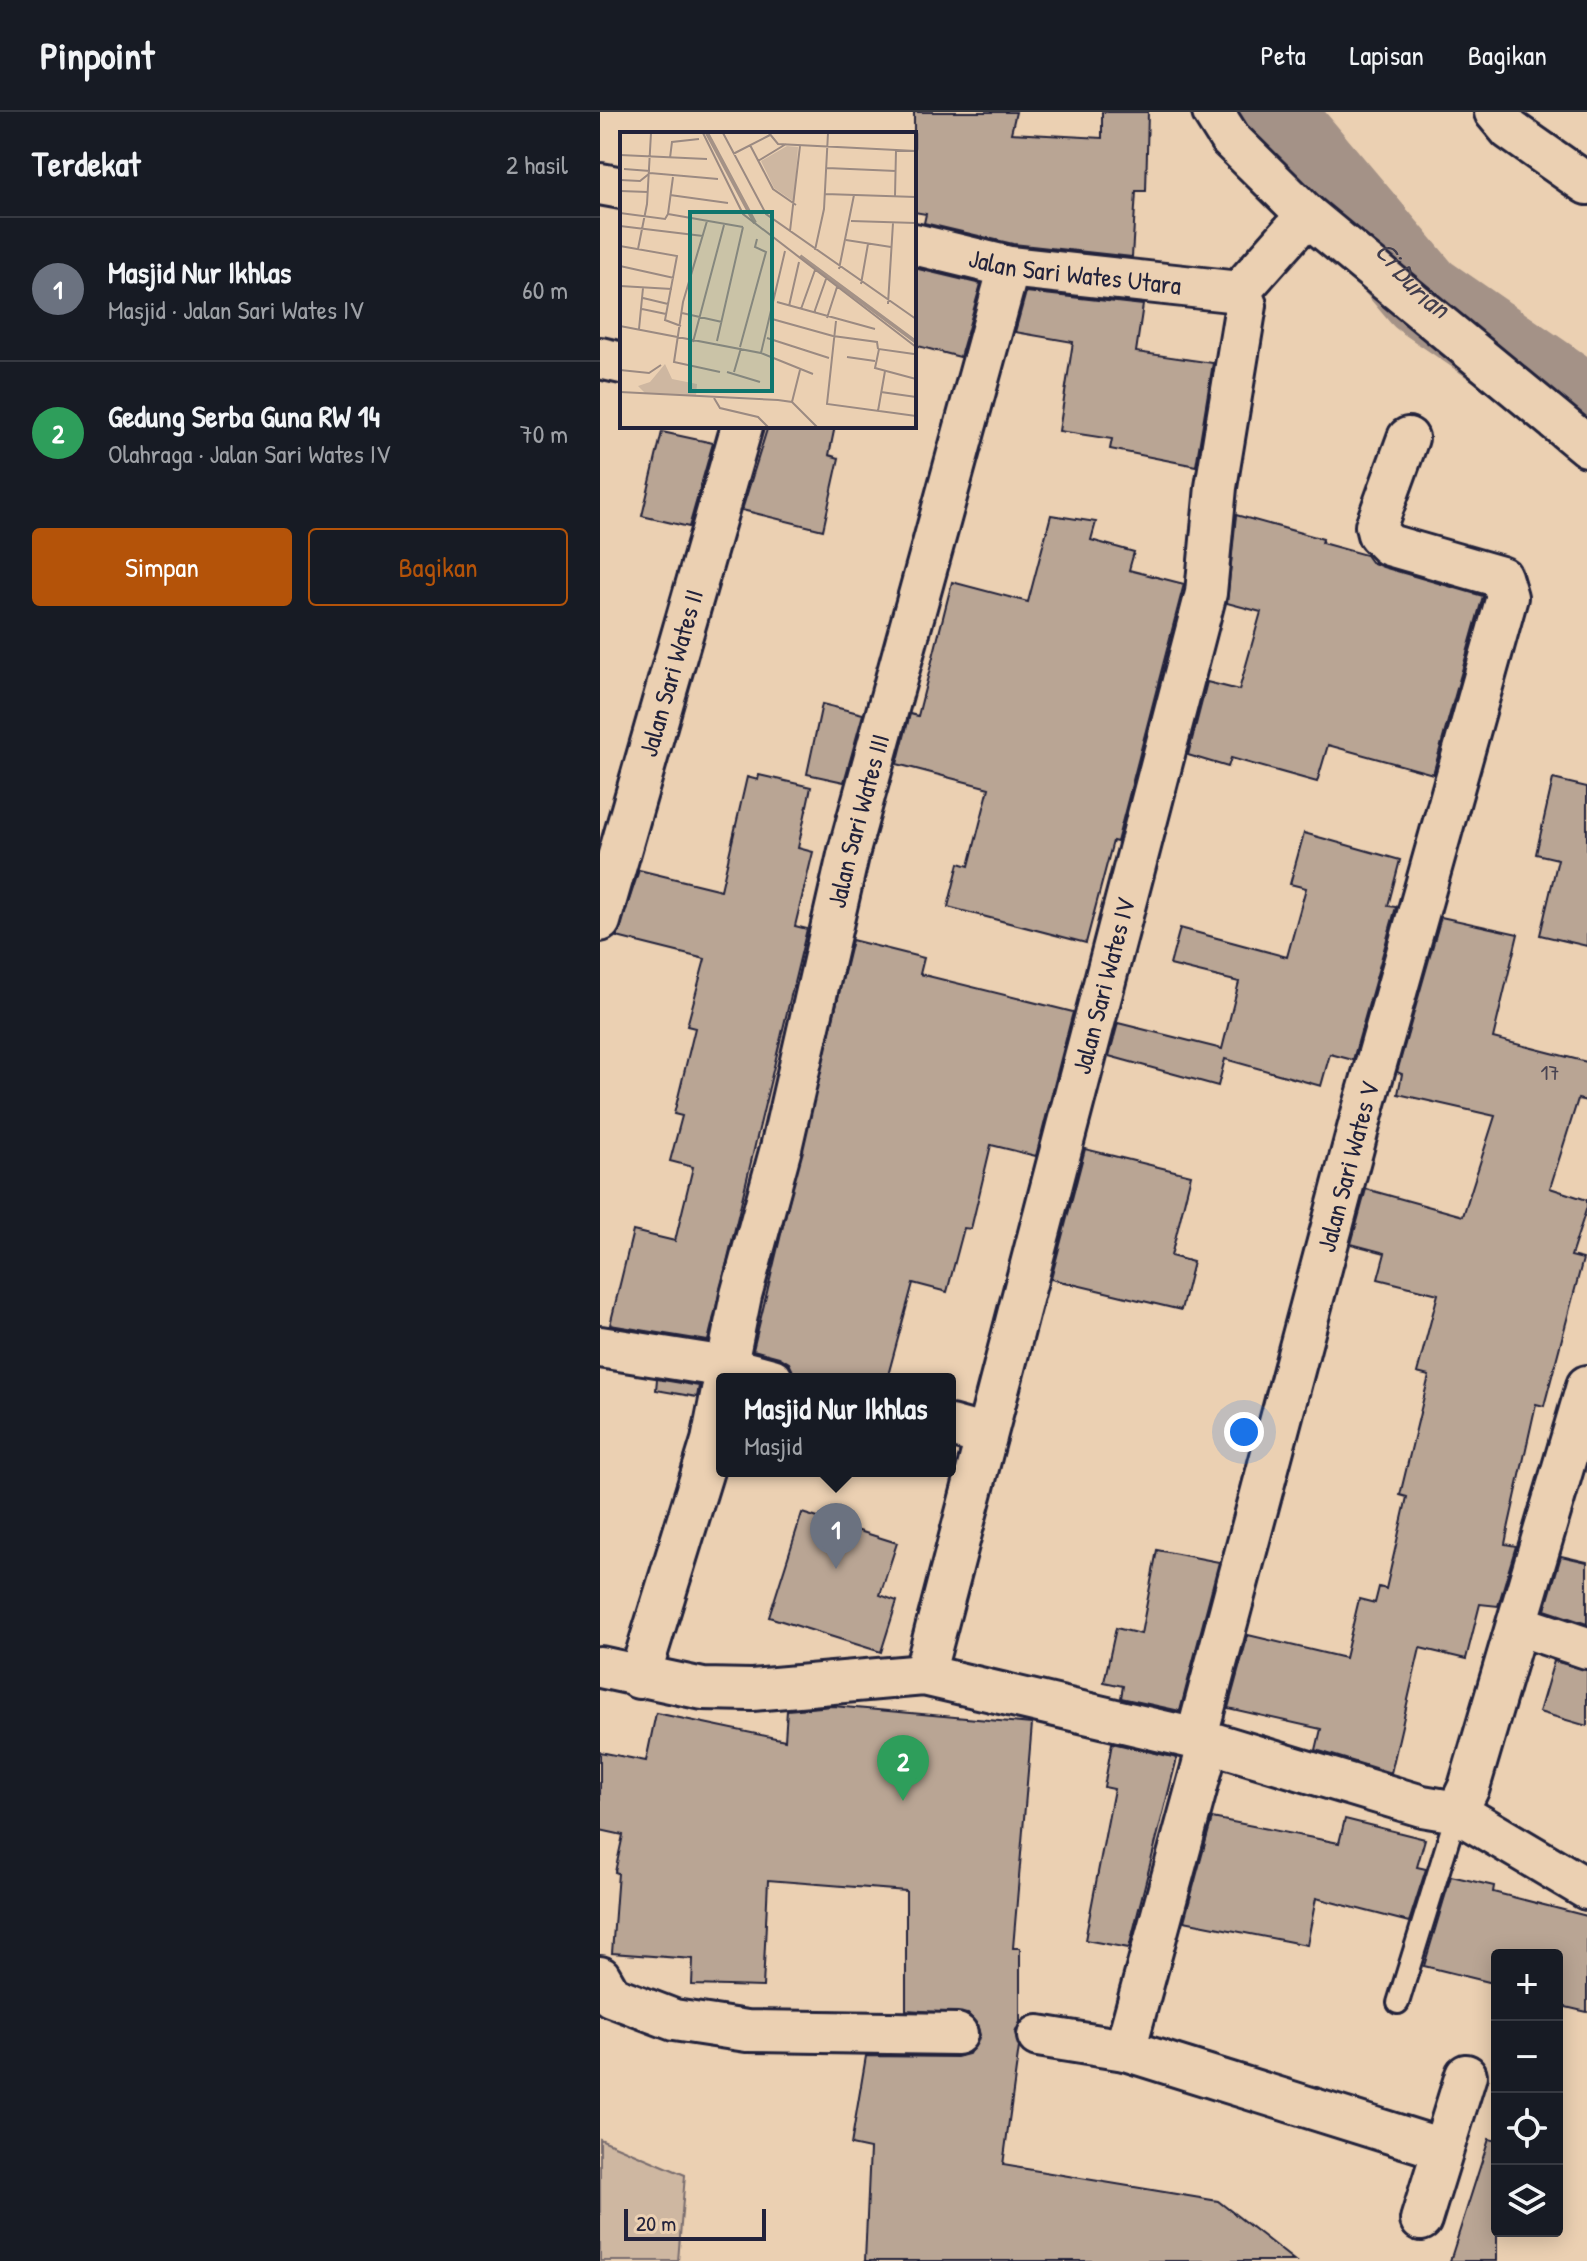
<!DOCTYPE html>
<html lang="id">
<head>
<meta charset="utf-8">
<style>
	:root { --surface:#171b24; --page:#20242c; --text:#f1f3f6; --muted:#9ea1a6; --line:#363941; --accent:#b45309 }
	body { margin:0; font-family:"Patrick Hand",sans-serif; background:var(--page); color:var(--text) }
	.controls { position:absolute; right:24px; bottom:24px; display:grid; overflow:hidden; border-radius:8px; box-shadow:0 4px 20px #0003 }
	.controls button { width:72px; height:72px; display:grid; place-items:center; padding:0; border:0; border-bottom:2px solid var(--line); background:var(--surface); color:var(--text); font:40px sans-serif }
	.scale { position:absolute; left:24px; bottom:20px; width:142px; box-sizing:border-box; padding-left:8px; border:4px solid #22223b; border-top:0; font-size:22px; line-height:28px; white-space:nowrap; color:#22223b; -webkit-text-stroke:6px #ebd0b2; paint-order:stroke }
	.you { position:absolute; left:644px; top:1320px; width:28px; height:28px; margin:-20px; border:6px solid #fff; border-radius:50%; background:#1a73e8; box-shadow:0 0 0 12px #1a73e833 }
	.badge { display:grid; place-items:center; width:52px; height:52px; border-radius:50%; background:var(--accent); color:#fff; font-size:26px; font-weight:700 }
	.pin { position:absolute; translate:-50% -66px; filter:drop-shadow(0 2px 4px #0008) }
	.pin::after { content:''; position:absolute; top:42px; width:28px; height:24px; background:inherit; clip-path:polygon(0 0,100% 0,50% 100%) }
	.popup { position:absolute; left:116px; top:1261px; width:240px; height:104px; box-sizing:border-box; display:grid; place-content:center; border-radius:8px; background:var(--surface); filter:drop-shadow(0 2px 6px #0005); font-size:26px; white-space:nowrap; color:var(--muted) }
	.popup b { font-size:30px; color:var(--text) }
	.popup::after { content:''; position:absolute; left:50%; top:100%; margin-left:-16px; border:16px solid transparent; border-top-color:var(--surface) }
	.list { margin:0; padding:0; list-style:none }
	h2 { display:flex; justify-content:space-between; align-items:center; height:104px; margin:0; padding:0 32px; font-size:34px }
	h2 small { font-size:26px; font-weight:400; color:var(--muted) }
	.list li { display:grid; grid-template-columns:52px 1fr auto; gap:24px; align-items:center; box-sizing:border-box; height:144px; padding:0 32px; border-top:2px solid var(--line) }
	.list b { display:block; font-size:30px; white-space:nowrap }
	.list p { margin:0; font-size:26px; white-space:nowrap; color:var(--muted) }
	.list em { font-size:26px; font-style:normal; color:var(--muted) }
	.actions { display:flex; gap:16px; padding:24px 32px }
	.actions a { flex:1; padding:18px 0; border:2px solid var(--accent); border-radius:8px; text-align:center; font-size:28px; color:var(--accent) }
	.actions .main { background:var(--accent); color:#fff }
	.icon { flex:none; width:44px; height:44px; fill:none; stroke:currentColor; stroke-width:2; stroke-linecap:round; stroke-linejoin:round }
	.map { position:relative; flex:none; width:987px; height:2149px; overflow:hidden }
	header { display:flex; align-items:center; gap:48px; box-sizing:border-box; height:112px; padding:0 40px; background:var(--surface); border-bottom:2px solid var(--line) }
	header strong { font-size:38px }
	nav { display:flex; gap:44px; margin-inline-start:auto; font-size:28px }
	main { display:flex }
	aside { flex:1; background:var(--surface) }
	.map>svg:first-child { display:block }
	.green { fill:#ceb7a1; stroke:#786c6e; stroke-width:2 }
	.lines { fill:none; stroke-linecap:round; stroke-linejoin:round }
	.river { stroke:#a49287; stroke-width:86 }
	.building { fill:#b9a594; stroke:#22223b; stroke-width:2 }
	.service-casing { stroke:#22223b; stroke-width:26 }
	.minor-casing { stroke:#22223b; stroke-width:46 }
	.service { stroke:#ebd0b2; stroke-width:20 }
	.minor { stroke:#ebd0b2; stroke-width:40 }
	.labels { text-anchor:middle; stroke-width:8; stroke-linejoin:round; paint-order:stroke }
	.number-label { font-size:22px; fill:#484351 }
	.street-label { font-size:26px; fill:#22223b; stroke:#ebd0b2 }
	.water-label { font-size:28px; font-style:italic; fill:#423e4e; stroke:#ebd0b2 }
	.inset-river { fill:none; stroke:#a49287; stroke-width:4 }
	.inset-road { fill:none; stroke:#9b8a82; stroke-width:2 }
	.view { fill:#0f766e; fill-opacity:0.15; stroke:#0f766e; stroke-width:4 }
	.inset-edge { fill:none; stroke:#22223b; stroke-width:4 }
</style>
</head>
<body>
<header>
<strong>Pinpoint</strong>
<nav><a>Peta</a><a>Lapisan</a><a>Bagikan</a></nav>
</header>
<main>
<aside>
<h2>Terdekat<small>2 hasil</small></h2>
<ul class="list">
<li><span class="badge" style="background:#6b7280">1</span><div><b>Masjid Nur Ikhlas</b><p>Masjid · Jalan Sari Wates IV</p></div><em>60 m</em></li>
<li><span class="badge" style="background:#2e9e5b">2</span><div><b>Gedung Serba Guna RW 14</b><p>Olahraga · Jalan Sari Wates IV</p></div><em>70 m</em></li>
</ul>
<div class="actions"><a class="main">Simpan</a><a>Bagikan</a></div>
</aside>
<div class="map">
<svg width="987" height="2149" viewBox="0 0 987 2149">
	<rect width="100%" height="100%" fill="#ebd0b2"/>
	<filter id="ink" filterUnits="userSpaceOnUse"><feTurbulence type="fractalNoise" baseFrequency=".0125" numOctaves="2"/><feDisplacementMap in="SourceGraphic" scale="16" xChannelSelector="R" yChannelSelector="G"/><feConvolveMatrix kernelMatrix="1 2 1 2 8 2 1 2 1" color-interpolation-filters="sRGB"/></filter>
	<g filter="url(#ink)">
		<path class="green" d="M0,2027L85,2063L78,2149H0Z"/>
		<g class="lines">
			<path class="river" id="s1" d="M674,0L685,19L823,183L987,296"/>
		</g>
		<path class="building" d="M314,0H416L411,21L502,26V0H548L546,79H536L532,145L413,132L324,111L326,102L314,100Z
			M314,156L381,172L360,245L314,233Z
			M426,180L543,193L536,240L613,251L596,354L510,337L512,327L459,319L473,230L415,220Z
			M168,314H235L229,343L239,346L223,418L142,398Z
			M62,320L113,331L89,415L42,404Z
			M451,403L496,410L491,428L534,440L529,458L584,472L517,730L513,729L486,831L348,795L359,751L369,754L389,676L297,652L310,602L318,604L352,470L428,490Z
			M636,403L723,427L722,431L766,443L771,450L783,455L883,484L833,662L728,633L717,670L631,646L628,655L588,643L607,570L639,578L661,500L627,491Z
			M222,592L263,602L244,670L207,662Z
			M159,663L211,675L198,736L213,740L195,814L207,817L108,1229L10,1213L33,1119L75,1129L93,1055L70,1049L82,1004L74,1002L95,916L87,914L105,847L17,825L39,758L121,778L147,665L158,668Z
			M953,667L987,675V834L940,823L958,747L936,742Z
			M704,721L800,748L788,794L796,795L753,948L730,942L721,974L625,947L618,974L509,944L518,911L622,937L639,870L570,853L580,816L687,845L706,776L690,772Z
			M841,805L918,822L893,926L987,950V989L978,987L950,1076L987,1088V1095L971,1144L983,1147L944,1294L936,1292L908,1417L905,1432L916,1434L898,1494L880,1492L866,1547L820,1536L791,1661L716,1638L721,1617L628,1596L648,1523L745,1546L759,1487L775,1491L779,1475L786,1477L807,1385L800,1383L829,1264L817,1261L838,1182L778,1167L785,1141L751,1132L766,1077L863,1104L895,1004L798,982L802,962L797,960Z
			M252,828L324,846L320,862L473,900L436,1044L391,1033L371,1117L364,1116L347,1180L313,1171L287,1267H215L194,1262L189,1251L179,1245L153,1238Z
			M485,1037L591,1063L571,1144L593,1150L581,1198L451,1167Z
			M57,1267L99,1274L97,1285L56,1278Z
			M202,1401L297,1431L280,1483L297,1489L281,1540L169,1505Z
			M557,1438L619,1450L580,1599L521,1586L523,1574L504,1570L516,1516L541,1522Z
			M961,1444L987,1450V1512L945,1498Z
			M954,1549L987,1558V1614L939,1600Z
			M233,1594L432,1612L413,1836H420V1910L415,1921L419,1935L403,2053L618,2089L695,2149H265L270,2037L251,2033L266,1944L357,1945L369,1942L380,1923L377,1912L368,1902L306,1898V1779L168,1768L163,1875L92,1873L93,1847L12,1841L18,1761L15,1760L23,1723L0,1718V1640L46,1649L56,1601L185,1628L187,1598Z
			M512,1631L577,1646L529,1836L485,1828L514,1677L504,1675Z
			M612,1706L739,1731L745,1707L825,1727L817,1755L826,1757L809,1810L716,1786L707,1833L584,1809Z
			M851,1764L894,1774L893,1780L987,1804V1900L957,1893V1843H897V1872L824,1854Z
			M889,2027L897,2029V2149H850Z"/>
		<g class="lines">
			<defs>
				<path id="service" d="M798,1891L857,1700"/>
				<g id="minor">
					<path d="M613,0L630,27L707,103L987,334"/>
					<path d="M895,0L910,18L987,72"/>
					<path d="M0,72L22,76"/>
					<path id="s2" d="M314,132L409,155L639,180"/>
					<path d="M639,180L707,103"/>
					<path d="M0,246L22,251"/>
					<path id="s3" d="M0,809L142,314"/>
					<path d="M0,1235L126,1255L172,1267"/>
					<path id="s4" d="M124,1267L141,1183L181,1036L249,739L409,155"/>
					<path d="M350,1314L386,1324"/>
					<path d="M918,1513L987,1536"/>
					<path d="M0,1555L103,1577L152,1578L324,1563L609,1630L822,1694L857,1700L869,1675L987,1274"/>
					<path id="s5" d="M324,1563L606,481L616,375L646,193L639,180"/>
					<path d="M39,1566L112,1329L122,1278"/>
					<path id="s6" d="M596,1627L763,998L907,485L901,465L789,433L778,422L776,414L808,326"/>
					<path d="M857,1700L987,1777"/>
					<path d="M0,1865L11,1884L74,1908L147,1919L357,1922"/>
					<path d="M438,1924L525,1938L842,2037"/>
					<path d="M525,1938L609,1630"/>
					<path d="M821,2108L866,1963"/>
				</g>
			</defs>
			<use href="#service" class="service-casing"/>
			<use href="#minor" class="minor-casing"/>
			<use href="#service" class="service"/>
			<use href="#minor" class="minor"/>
		</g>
	</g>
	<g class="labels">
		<g class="number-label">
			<text x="950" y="968">17</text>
		</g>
		<g class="street-label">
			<text dy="9" stroke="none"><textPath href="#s2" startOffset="164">Jalan Sari Wates Utara</textPath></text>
			<text dy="9" stroke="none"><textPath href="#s3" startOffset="258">Jalan Sari Wates II</textPath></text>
			<text dy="9" stroke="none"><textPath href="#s4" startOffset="574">Jalan Sari Wates III</textPath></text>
			<text dy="9" stroke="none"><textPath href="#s5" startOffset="712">Jalan Sari Wates IV</textPath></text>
			<text dy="9" stroke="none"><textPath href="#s6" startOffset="592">Jalan Sari Wates V</textPath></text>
		</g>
		<g class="water-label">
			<text dy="10" stroke="none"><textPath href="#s1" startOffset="218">Ci Durian</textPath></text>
		</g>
	</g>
	<g transform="translate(20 20)">
		<rect width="296" height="296" fill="#ebd0b2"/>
		<path d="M167,14L178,15L174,70L154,56L141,29ZM45,232L52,247L77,252L76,264L25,261L18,254L30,250Z" fill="#ceb7a1"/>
		<path class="inset-river" d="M87,1L135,91M180,124L296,210"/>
		<path class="inset-road" d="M83,1L123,82L296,215M103,1L146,82L296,187M149,1L158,12L296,19M130,13L153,57L176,73M113,22L150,3M0,23L87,27M50,26L52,10L79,7M138,29L166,12M207,36L276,39M4,37L30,39M0,48L20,49L30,41L98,47M0,59L28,60M205,62L296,65M50,63L108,71M275,64L276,18M0,81L45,87L48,82M48,82L123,95M48,82L53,45M87,89L63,170L54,230L100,240M231,89L296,91M0,94L83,104M170,99L180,14M226,108L271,115M0,114L57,124L45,188L61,194M18,117L27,72L31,1M195,118L204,77L208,1M0,134L54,146M219,137L234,63M241,152L248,112M0,154L52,157M23,166L48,172M157,170L255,197M268,172L273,91M169,174L179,130M22,177L46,182M181,177L195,138M62,181L102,190M194,181L206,147M207,186L217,155M152,187L213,204M216,189L207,272L296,284M0,194L141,221L165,119M19,197L23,156M213,204L257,210L258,217M147,206L209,226M97,209L123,95M73,210L104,93M120,215L146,120L135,115L137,107M141,221L193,242M294,222L259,217L255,236L296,247M227,225L255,229M0,238L29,241L41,233M107,240L140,250M114,240L121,216M0,260L158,268L172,270L197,295M261,260L296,265M94,266L100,276L138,285L148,295M172,270L180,238M258,279L265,239"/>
		<path class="view" d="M70,80H152V259H70Z"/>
		<rect width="296" height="296" class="inset-edge"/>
	</g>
</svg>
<div class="controls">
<button>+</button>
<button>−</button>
<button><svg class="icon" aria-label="locate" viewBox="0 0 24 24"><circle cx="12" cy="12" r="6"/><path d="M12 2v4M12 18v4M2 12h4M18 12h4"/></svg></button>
<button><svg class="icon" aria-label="layers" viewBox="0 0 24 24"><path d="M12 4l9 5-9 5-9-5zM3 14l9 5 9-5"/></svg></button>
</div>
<div class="scale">20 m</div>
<div class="you"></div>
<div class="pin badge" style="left:236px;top:1457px;background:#6b7280">1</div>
<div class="popup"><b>Masjid Nur Ikhlas</b>Masjid</div>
<div class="pin badge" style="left:303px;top:1689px;background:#2e9e5b">2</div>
</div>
</main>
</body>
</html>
